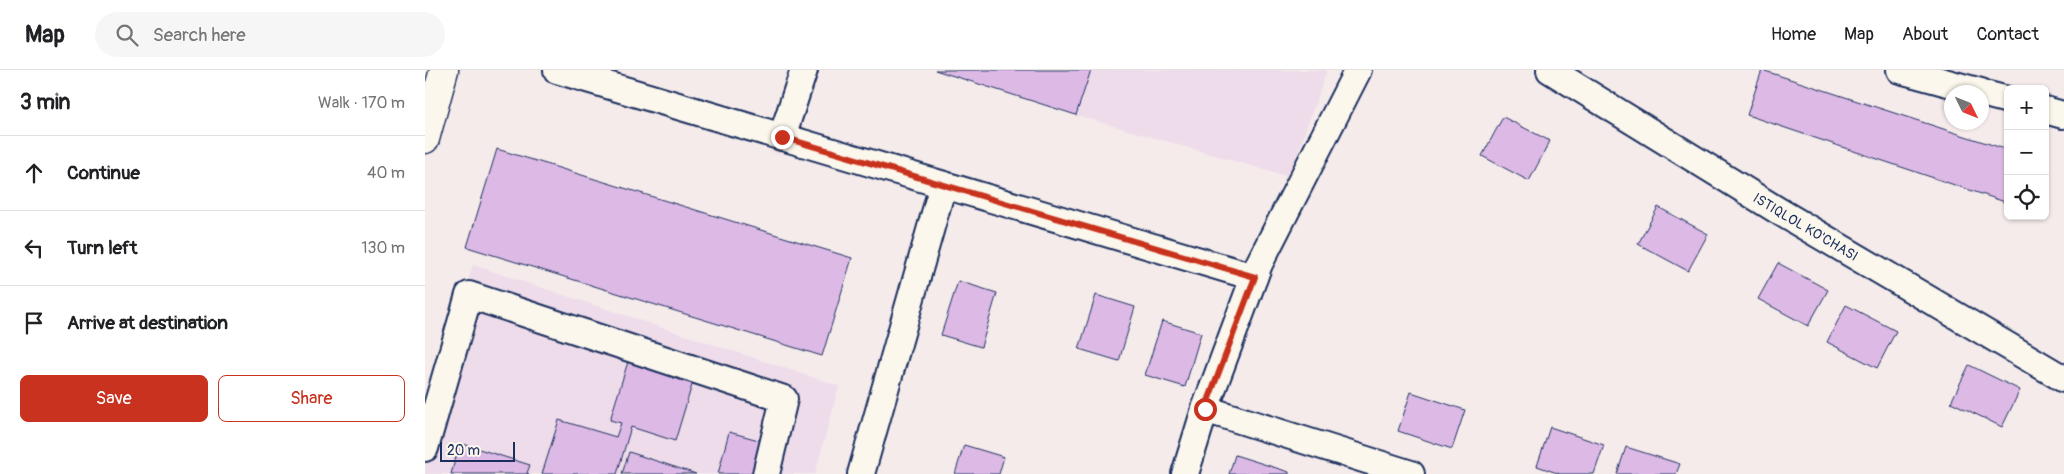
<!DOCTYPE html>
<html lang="en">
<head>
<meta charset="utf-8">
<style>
	:root { --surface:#fff; --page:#f6f6f6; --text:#202124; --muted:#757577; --line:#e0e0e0; --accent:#c8321e }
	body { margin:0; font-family:Pangolin,sans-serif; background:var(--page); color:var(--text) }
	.controls { position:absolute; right:15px; top:15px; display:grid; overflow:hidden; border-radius:8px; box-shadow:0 1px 4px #0004 }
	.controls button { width:45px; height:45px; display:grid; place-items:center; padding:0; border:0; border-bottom:1px solid var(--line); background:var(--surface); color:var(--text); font:25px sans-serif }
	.compass { position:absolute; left:1519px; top:15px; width:45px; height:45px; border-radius:50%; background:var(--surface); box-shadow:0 1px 4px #0004; rotate:133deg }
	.scale { position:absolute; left:15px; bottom:12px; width:75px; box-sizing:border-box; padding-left:5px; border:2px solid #1b2f5e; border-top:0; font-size:14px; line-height:18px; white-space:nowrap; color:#1b2f5e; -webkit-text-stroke:4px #fbf7ec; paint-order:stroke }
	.stop { position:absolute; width:15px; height:15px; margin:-11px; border:4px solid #c8321e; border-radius:50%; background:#fff }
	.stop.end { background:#c8321e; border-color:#fff; box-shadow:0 1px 5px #0008 }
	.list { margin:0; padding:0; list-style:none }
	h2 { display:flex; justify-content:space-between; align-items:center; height:65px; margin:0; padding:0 20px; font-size:21px }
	h2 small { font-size:16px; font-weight:400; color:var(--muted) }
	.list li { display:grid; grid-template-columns:32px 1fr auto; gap:15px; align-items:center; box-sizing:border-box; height:75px; padding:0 20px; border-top:1px solid var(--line) }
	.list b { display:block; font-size:19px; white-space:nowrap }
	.list em { font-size:16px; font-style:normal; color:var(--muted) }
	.actions { display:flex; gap:10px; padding:15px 20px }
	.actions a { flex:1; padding:11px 0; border:1px solid var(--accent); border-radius:8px; text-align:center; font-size:18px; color:var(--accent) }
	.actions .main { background:var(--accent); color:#fff }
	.icon { flex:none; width:28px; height:28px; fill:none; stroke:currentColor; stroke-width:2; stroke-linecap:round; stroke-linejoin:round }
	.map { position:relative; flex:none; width:1639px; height:404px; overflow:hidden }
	header { display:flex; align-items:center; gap:30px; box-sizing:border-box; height:70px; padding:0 25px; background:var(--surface); border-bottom:1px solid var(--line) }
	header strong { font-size:24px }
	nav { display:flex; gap:28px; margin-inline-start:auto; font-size:18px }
	.search { width:350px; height:45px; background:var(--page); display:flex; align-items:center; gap:12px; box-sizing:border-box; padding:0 18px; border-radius:28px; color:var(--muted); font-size:19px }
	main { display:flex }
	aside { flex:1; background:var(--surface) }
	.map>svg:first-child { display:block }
	.built { fill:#eedcea }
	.building { fill:#ddbae6; stroke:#1b2f5e }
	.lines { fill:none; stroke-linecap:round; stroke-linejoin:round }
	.street-casing { stroke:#1b2f5e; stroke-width:30 }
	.secondary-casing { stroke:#1b2f5e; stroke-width:31 }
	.street { stroke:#fbf7ec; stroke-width:26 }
	.secondary { stroke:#fbf7ec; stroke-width:28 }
	.route { stroke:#c8321e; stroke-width:6 }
	.labels { text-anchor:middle; stroke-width:5; stroke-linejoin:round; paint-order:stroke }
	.street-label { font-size:14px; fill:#1b2f5e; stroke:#fbf7ec }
</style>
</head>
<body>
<header>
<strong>Map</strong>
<div class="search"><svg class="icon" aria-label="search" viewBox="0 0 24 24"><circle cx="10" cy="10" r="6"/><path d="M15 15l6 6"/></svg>Search here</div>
<nav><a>Home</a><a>Map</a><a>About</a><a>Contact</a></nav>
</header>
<main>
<aside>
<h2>3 min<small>Walk · 170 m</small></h2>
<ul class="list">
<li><svg class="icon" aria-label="ahead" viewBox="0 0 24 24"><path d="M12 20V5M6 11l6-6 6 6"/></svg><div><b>Continue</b></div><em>40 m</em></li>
<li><svg class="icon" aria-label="left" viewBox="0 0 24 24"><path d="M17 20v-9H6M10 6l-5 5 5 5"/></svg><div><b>Turn left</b></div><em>130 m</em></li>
<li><svg class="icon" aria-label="arrive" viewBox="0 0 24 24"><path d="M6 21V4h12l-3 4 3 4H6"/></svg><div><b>Arrive at destination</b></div></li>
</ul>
<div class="actions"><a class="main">Save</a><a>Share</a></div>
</aside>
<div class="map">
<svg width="1639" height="404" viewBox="0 0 1639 404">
	<rect width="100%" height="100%" fill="#f5ebeb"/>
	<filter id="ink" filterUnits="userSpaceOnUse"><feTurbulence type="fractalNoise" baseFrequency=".02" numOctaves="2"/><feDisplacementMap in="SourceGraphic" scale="10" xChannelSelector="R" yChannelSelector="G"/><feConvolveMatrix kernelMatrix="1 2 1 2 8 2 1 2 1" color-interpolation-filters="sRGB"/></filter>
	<g filter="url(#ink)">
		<path class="built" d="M510,0H902L864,107L651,45Z
			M48,195L414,316L390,404H0V348Z"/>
		<path class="building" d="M510,0H666L651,45Z
			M1337,0L1583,80V133L1322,45Z
			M1078,47L1125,71L1104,111L1057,86Z
			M72,79L427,188L397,286L42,177Z
			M1233,137L1283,164L1263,201L1213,174Z
			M1353,193L1403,220L1383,256L1333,229Z
			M533,211L572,223L556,277L516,265Z
			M671,225L710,237L694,291L654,279Z
			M1421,235L1471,261L1452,298L1402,272Z
			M737,251L776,263L760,317L720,305Z
			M205,285L270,305L250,371L206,357L192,404H117L134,350L191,367L196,353L185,350Z
			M1544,295L1595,320L1577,357L1526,332Z
			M986,322L1040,340L1027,379L973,361Z
			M1125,357L1179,375L1169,404H1135L1112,396Z
			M304,362L341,372L333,404H293Z
			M35,373L105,395L102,403L104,404H26Z
			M539,375L579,387L574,404H530Z
			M1201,377L1255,394L1251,404H1192Z
			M204,382L271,404H197Z
			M810,385L864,402V404H804Z"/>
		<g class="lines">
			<defs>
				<g id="street">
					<path d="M132,0L829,207"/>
					<path id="s1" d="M1125,0L1352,140L1639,309"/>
					<path d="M1475,0L1556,22"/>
					<path d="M1556,23L1583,30"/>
					<path d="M1620,40L1638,45"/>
					<path d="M357,67L379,0"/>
					<path d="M780,339L986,404"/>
					<path d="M0,378L44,225L359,329L341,404"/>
					<path d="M436,404L518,115"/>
					<path d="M760,404L780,339L834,194L933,0"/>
				</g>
				<path id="secondary" d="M0,69L19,0"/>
			</defs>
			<use href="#street" class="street-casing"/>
			<use href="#secondary" class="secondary-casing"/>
			<use href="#street" class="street"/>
			<use href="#secondary" class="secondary"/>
		</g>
	</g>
	<g class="lines" filter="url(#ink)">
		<path class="route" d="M357,67L830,207L780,339"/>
	</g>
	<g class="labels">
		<g class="street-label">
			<text dy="5" stroke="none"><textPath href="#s1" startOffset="300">ISTIQLOL KO'CHASI</textPath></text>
		</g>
	</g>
</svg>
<div class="controls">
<button>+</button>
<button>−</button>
<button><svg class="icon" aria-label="locate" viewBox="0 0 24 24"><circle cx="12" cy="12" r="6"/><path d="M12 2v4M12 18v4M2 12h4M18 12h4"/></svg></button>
</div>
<svg class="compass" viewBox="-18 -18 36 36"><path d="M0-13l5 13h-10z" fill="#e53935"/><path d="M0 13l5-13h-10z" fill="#757577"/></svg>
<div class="scale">20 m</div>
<div class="stop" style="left:780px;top:339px"></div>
<div class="stop end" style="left:357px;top:67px"></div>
</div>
</main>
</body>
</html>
